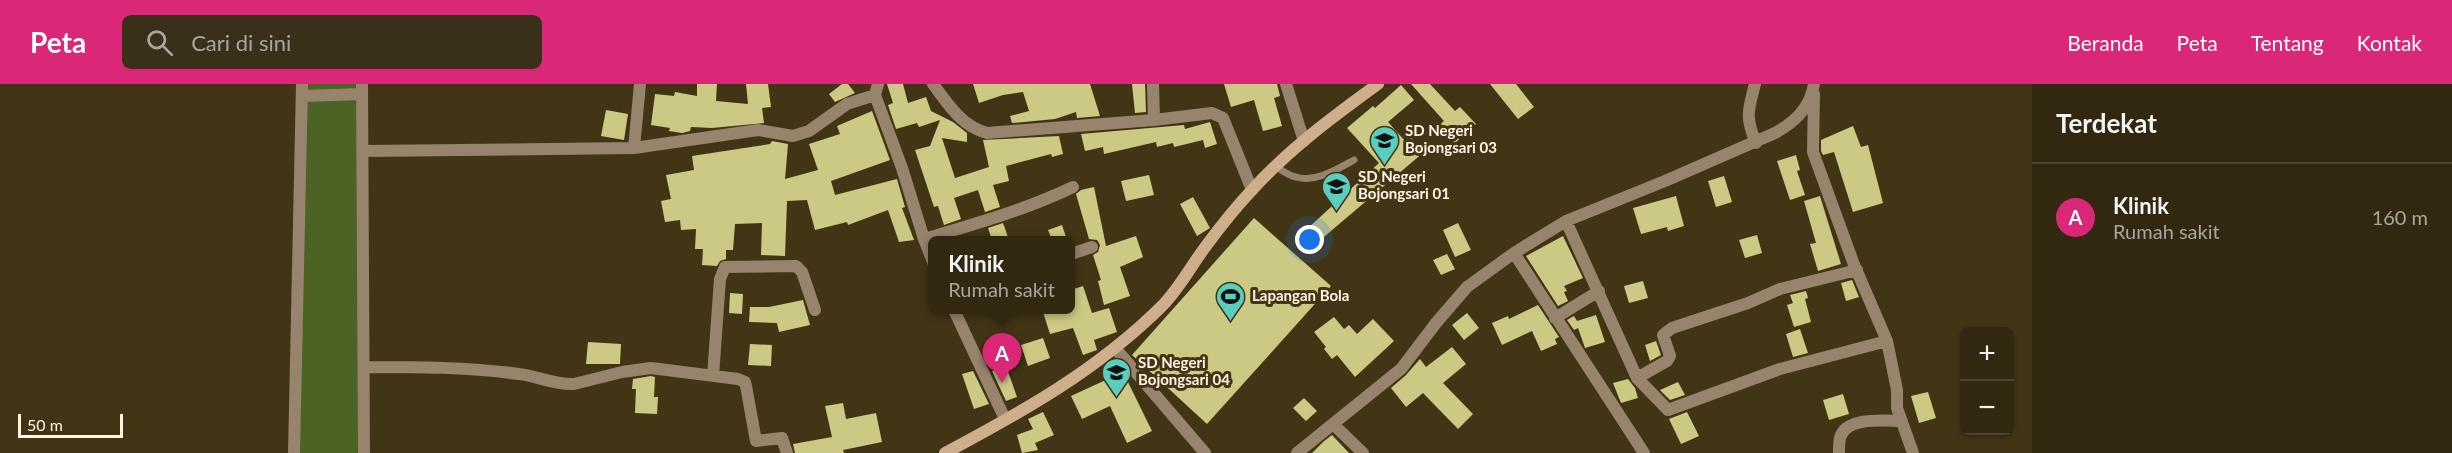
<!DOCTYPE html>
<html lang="id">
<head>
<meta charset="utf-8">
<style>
	:root { --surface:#322810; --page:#3a3019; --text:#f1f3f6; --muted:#a8a69f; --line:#4d4430; --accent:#db2777 }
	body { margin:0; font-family:Lato,sans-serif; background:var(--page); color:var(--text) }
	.controls { position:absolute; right:18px; bottom:18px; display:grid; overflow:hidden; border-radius:9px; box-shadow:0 2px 4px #0004 }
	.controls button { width:54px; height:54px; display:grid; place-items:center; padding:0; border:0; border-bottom:2px solid var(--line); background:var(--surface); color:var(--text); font:30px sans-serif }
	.scale { position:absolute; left:18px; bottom:15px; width:105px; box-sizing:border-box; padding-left:6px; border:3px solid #fcf5e3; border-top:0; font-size:16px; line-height:21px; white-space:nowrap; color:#fcf5e3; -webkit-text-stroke:4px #423516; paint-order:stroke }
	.you { position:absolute; left:1310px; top:156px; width:21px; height:21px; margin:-15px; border:4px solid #fff; border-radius:50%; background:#1a73e8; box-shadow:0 0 0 9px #1a73e833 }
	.badge { display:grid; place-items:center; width:39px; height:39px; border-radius:50%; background:var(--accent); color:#fff; font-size:20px; font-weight:700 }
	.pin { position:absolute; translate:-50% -50px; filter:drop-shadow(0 2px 3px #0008) }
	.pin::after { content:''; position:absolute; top:32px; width:21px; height:18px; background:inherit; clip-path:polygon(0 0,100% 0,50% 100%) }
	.popup { position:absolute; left:928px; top:152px; width:147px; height:78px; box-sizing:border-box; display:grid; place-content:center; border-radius:9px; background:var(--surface); filter:drop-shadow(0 2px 4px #0005); font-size:20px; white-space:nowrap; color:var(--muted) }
	.popup b { font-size:22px; color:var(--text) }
	.popup::after { content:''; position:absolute; left:50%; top:100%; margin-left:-12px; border:12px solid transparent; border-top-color:var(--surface) }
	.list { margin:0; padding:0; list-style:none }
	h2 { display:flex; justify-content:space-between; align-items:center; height:78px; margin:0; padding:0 24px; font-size:26px }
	h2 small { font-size:20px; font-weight:400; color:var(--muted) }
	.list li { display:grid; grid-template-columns:39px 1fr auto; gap:18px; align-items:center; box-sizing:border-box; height:108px; padding:0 24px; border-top:2px solid var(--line) }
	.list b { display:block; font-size:22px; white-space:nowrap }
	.list p { margin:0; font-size:20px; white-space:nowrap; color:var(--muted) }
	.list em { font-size:20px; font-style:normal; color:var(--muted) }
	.icon { flex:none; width:33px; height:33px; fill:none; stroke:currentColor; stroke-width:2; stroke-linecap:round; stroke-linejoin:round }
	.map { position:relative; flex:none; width:2032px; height:369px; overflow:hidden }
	header { display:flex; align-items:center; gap:36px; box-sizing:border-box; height:84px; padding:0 30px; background:var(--accent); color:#fff }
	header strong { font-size:28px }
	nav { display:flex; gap:33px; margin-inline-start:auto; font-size:21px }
	.search { width:420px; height:54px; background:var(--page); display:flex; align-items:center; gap:15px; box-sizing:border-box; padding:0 21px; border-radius:9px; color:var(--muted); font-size:22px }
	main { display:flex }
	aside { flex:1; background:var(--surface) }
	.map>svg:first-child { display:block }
	.water { fill:#4d6225 }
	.building { fill:#cbc983 }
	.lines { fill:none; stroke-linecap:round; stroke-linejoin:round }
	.lane { stroke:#98836d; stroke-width:7 }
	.street { stroke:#98836d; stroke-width:12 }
	.secondary { stroke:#cfae8b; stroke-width:12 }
	.labels { text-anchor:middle; stroke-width:6; stroke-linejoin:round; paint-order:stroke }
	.poi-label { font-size:15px; font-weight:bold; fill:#fcf5e3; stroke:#423516; text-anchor:start }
</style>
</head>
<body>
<header>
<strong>Peta</strong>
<div class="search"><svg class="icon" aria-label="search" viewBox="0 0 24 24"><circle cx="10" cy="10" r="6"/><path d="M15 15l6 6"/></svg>Cari di sini</div>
<nav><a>Beranda</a><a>Peta</a><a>Tentang</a><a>Kontak</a></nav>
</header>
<main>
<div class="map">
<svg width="2032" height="369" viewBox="0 0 2032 369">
	<rect width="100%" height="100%" fill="#423516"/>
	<path class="water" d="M302,0H363L364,369H294Z"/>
	<path class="building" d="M697,0H717L716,17L748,20L746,0H768L771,23L762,24L764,39L712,44L691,43L690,47L682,49L669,47L670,44L651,41L655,10L674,12L675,8L697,12Z
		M842,0H848L855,9L835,18L829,10Z
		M887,0H903L908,19L926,13L931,27L953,38L967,49V58L942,54L955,94L989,83L983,56L1059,52L1063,70L1052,73L1051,70L1006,82L1009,97L993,101L1000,123L985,128L978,106L954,114L961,135L944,141L938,122L934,123L915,66L930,62L940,36L919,43L917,39L896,45L888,21L893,19Z
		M973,0H1090L1100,32L1077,34L1076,28L1055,35L1012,39L1010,32L1029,27L1023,8L1003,11L979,19Z
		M1132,0H1145L1146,28L1135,29Z
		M1224,0H1277L1280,12L1274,14L1282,42L1263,47L1254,16L1231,23Z
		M1411,0H1430L1455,27L1460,23L1476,40L1455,59L1439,41L1444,37Z
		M1490,0H1516L1534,23L1518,35Z
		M1401,1L1414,16L1388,38L1405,57L1410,52L1424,68L1318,158L1307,145L1379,79L1347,44L1373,22L1375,24Z
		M606,26L628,30L624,56L601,52Z
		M872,27L890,76L831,97L835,111L897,95L905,123L902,124L914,156L899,158L888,126L848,141L847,138L815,146L807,116L787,117L785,172L761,171L762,139L735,140L733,166H726V175L720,177L717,182L702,181L703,165H695L696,145L681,146L680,136L665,138L661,117L671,115L666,91L694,86L692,72L770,60L772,57L788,60L785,95L818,86L809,60L840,50L837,42Z
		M1210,38L1217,60L1205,64L1203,56L1174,63L1173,59L1157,63L1156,58L1104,70L1103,63L1085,67L1081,50L1184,41L1185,45Z
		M1853,42L1861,63L1868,61L1883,119L1853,128L1834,68L1823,71L1821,67V56Z
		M1796,71L1800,86L1797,87L1805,111L1790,116L1777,77Z
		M1149,91L1154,111L1126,117L1121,97Z
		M1724,92L1732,118L1716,123L1708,97Z
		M1094,103L1106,162L1136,152L1143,173L1120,183L1130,212L1104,221L1098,197L1101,196L1093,171L1098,168L1100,161L1097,156L1089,155L1076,110L1081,106Z
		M1676,112L1684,142L1668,147L1667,143L1641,150L1633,124Z
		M1820,112L1841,180L1818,187L1810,160L1816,159L1804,117Z
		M1193,113L1210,144L1197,152L1180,120Z
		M1254,134L1331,202L1207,340L1132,271Z
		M1003,139L1009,156H992L988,144Z
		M1458,139L1471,166L1455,173L1443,146Z
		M1062,141L1067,156H1052L1048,146Z
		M1757,151L1762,169L1745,174L1739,156Z
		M1563,152L1583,194L1564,202L1567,207L1564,208L1568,217L1558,222L1526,172Z
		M1447,170L1455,185L1441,191L1433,176Z
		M1852,196L1859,213L1846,217L1841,199Z
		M1643,197L1648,214L1629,219L1624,202Z
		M1083,202L1092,229L1109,224L1117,248L1094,256L1097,266L1083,271L1073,244L1050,250L1042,225H1071V206Z
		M1806,207L1808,214L1805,215L1811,238L1794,243L1787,221L1793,219L1790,211Z
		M730,209L743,210L742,230L729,229Z
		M803,216L810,241L779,248L777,239L749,238L750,223H769Z
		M1538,221L1559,253L1555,255L1557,260L1541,267L1532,247L1502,261L1492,239L1508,232L1509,235Z
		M1467,229L1479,244L1464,256L1452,241Z
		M1596,231L1605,258L1585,264L1578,244L1574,246L1567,236L1574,232L1577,237Z
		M1334,233L1344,245L1349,241L1357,250L1373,235L1394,257L1355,293L1337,271L1332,275L1324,265L1326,263L1314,248Z
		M1800,245L1808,269L1793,273L1786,250Z
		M1043,254L1050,274L1028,282L1021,261Z
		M1656,257L1661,271L1650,277L1645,261Z
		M588,258L621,260L620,280H586Z
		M750,260L772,261L771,282L748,281Z
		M1452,263L1466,280L1443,299L1473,330L1458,345L1423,309L1406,323L1391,304L1406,291L1420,275L1426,283Z
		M1006,282L1017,313L1006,317L992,287Z
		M973,287L989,320L974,325L962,290Z
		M1123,288L1152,347L1127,359L1110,322L1082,335L1071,312Z
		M651,292L655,293L654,313H658L657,330L635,329L636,305H632L633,295Z
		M1628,295L1635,304L1638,314L1621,319L1613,299Z
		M1678,298L1685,311L1670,316L1660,306Z
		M1928,308L1936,334L1919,339L1911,312Z
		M1843,310L1849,330L1829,336L1823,316Z
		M1304,314L1317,327L1306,337L1293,324Z
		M843,319L846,335L876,329L882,358L843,366L844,369H795L793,360L832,353L825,322Z
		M1043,328L1054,351L1035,359L1038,366L1022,369L1017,351L1033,345L1028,335Z
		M1687,328L1699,352L1681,360L1669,335Z
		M1332,351L1349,369H1312L1323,358Z"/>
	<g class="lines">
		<path class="lane" d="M1275,82C1281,86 1289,92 1296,93C1316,99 1337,85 1354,76"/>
		<path class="street" d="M362,0L364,369
			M878,0L875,11L902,84L924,155L933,178
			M933,0C948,20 961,42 987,49L1154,36
			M1153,0L1154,36L1212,29L1223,34L1252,106
			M1286,0L1304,57
			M1755,0C1748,27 1745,33 1756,59
			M1814,10L1813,68L1853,178L1887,257L1897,306V324L1913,369
			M302,12L362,10
			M634,64L640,0
			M364,67L634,64L758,46L793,52L809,47L847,20L875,11
			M1566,137L1637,294L1668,326L1780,285L1887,257
			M924,155C975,140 1025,126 1073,103
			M1514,169L1644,369
			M1071,170L1092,163
			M954,226L1005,335
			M1555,234L1599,207
			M1115,264L1205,369
			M364,283C416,283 468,283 519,290C538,292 554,301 574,300L622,288L651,284L738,295L745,298L746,302L756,357L782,354L787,369
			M713,292L720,195L725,183L796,182L802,188L815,226
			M1637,294L1667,277L1670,272L1663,251L1672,244L1748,219L1780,205L1857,186
			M1333,340L1363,369
			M294,369L302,0
			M1297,369L1401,285L1436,239L1467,203L1514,169L1566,137L1665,97L1775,49C1795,38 1810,24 1814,0
			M1839,369C1839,364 1839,359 1840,354C1845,332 1885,337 1902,337"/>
		<path class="secondary" d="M945,369C1024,327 1099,285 1163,221C1180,203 1191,182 1206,162C1220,143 1236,123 1252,106C1289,65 1334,32 1378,0"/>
	</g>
	<defs>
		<symbol id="school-pin" viewBox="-11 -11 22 30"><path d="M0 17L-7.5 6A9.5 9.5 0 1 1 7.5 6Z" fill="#59cebf" stroke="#423516"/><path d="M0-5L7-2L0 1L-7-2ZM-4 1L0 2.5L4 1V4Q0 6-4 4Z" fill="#111"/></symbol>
		<symbol id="stadium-pin" viewBox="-11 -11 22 30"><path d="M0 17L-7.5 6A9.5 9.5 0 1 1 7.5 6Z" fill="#59cebf" stroke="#423516"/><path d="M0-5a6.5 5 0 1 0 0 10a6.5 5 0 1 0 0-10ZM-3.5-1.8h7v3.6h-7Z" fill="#111"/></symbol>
	</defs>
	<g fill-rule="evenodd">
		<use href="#school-pin" x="1368" y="40" width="33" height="45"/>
		<use href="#school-pin" x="1320" y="86" width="33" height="45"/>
		<use href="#stadium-pin" x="1214" y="196" width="33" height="45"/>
		<use href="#school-pin" x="1100" y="272" width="33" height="45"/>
	</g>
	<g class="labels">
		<g class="poi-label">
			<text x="1405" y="52">SD Negeri<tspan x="1405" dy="17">Bojongsari 03</tspan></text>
			<text x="1358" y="98">SD Negeri<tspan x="1358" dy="17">Bojongsari 01</tspan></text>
			<text x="1252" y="217">Lapangan Bola</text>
			<text x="1138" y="284">SD Negeri<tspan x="1138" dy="17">Bojongsari 04</tspan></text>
		</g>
	</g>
</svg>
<div class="controls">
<button>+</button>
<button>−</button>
</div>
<div class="scale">50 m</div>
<div class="you"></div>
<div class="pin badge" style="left:1002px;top:299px">A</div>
<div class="popup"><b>Klinik</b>Rumah sakit</div>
</div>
<aside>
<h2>Terdekat<small></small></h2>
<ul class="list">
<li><span class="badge">A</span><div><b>Klinik</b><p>Rumah sakit</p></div><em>160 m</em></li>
</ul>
</aside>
</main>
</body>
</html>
